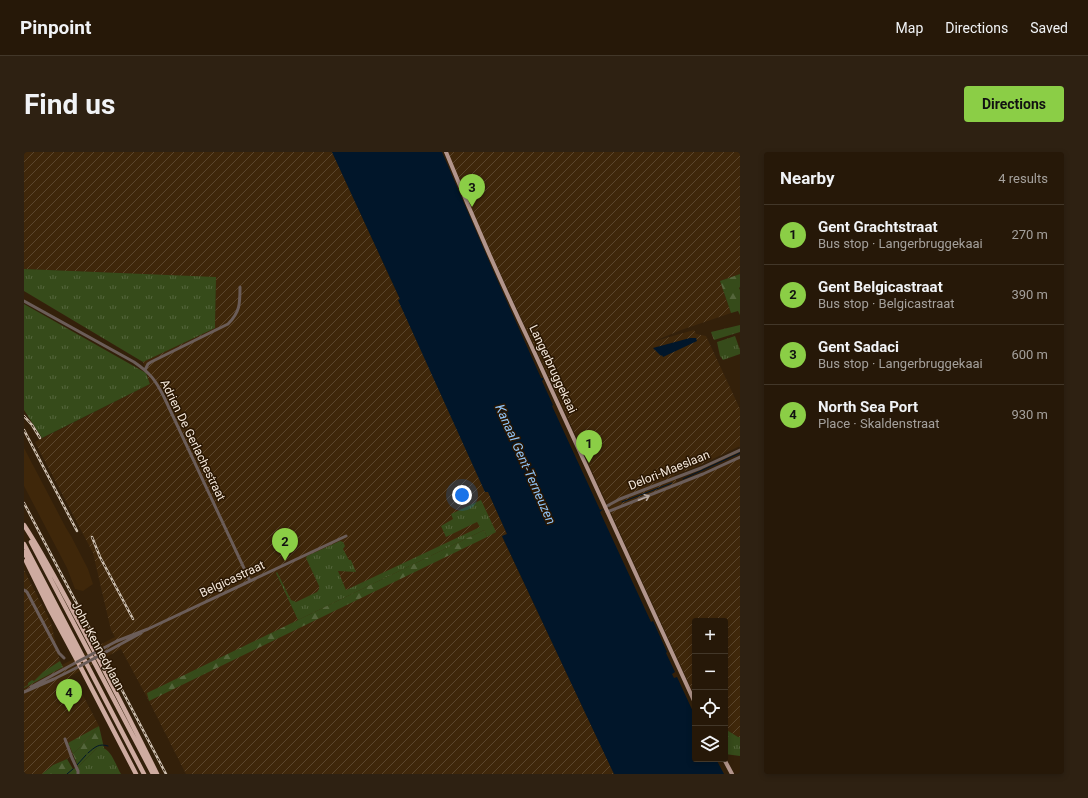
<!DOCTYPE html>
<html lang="en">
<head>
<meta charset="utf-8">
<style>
	:root { --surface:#261808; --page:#2e2112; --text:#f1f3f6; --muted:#a4a09c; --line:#423729; --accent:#8bce46 }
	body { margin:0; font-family:Roboto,sans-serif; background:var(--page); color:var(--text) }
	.controls { position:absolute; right:12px; bottom:12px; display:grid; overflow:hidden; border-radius:4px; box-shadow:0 2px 6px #0003 }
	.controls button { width:36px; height:36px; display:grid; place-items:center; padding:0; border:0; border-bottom:1px solid var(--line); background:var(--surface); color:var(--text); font:20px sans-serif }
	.you { position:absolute; left:438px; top:343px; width:14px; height:14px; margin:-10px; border:3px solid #fff; border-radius:50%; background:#1a73e8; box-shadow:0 0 0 6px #1a73e833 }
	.badge { display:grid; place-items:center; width:26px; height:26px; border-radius:50%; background:var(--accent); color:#111; font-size:13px; font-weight:700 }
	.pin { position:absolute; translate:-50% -33px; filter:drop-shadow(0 1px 2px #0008) }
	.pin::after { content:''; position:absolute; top:21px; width:14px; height:12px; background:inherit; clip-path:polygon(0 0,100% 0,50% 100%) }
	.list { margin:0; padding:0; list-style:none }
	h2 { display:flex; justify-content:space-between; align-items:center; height:52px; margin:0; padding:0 16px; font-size:17px }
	h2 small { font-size:13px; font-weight:400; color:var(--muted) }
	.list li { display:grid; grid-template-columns:26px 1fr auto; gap:12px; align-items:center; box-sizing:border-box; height:60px; padding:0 16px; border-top:1px solid var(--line) }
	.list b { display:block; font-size:15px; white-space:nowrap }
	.list p { margin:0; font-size:13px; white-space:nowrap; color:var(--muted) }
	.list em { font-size:13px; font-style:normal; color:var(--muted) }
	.icon { flex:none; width:22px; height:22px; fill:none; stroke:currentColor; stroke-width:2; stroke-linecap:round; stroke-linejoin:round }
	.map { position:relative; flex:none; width:716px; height:622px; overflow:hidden; border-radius:4px }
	header { display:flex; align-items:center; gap:24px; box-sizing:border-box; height:56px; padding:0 20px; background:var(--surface); border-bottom:1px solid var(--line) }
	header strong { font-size:19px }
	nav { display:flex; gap:22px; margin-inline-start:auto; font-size:14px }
	.intro { display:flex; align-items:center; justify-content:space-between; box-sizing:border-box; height:96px; padding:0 24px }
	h1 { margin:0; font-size:28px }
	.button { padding:10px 18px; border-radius:4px; background:var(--accent); color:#111; font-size:14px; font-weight:700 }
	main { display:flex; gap:24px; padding:0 24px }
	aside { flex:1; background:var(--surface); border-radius:4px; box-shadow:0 2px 6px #0003 }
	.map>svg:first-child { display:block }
	.built { fill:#3f270a }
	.industrial { fill:url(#industrial-furrows) }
	.grass { fill:url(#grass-tufts) }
	.forest { fill:url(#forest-firs) }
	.water { fill:#01162a }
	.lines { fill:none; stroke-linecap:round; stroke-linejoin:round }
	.stream { stroke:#01162a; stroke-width:1 }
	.minor { stroke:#6b5d59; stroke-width:3 }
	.major { stroke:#b2958c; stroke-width:4 }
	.highway { stroke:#ceaba0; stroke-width:4.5 }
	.rail-casing { stroke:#cfc1b2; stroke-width:2.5 }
	.rail { stroke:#291602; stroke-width:1; stroke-dasharray:3; stroke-linecap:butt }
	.minor-bridge { stroke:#6b5d59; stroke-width:3 }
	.oneway { stroke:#b7a9a0 }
	.labels { text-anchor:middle; stroke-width:3; stroke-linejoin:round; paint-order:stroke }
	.street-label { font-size:12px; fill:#f5e8db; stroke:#291602 }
	.water-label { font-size:13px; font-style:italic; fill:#90c5f8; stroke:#291602 }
</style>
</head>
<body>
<header>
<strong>Pinpoint</strong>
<nav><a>Map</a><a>Directions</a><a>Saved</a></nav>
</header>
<div class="intro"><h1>Find us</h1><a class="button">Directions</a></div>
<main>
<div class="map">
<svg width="716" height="622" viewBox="0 0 716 622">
	<defs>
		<pattern id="industrial-furrows" width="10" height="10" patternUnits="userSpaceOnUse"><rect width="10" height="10" fill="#3f270a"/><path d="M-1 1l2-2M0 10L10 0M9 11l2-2" fill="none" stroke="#5b462d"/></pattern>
		<pattern id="grass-tufts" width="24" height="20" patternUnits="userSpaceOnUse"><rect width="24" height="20" fill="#364b1a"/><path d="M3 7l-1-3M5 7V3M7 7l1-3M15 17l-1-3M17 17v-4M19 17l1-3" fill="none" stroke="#54653b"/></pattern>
		<pattern id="forest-firs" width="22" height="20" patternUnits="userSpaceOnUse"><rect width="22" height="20" fill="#364b1a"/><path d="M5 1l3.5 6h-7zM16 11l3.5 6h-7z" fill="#54653b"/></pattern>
	</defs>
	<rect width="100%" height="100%" fill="#33200a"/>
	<path class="built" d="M0,296L42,376L47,384L64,417L69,432L59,439L51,437L43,416L0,334Z"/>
	<path class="industrial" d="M0,0H308L376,148H375L462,340L464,339L483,382L478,385L590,622H162L125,549L97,497L45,525L52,530L75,574L58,593L43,607L29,613L18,622H0V418L27,471L36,509L38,513L91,485L87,478L69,401L11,290L126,232L119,210L191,176L192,126L0,117Z
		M420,0H716V122L696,129L707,161L657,178L628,190L670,178L672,182L682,184L716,257V294L674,314L650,323L654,333L716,305V585H714L701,577V469H671V537L668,538L544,266Z"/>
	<path class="grass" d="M0,117L192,125L191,176L119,210L0,139Z
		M0,152L122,221L126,232L18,286L0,258Z
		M711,184L716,198V202L699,208L696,204L693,190Z
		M457,348L472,380L463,385L460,378L274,468L252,421L253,420L267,448L272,450L293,440L295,437V434L282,406L283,404L316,389L319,390L321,394L319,397L325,408H327L332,420L314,419L322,438L456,375L453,370L422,385L417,374L429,367L427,362Z
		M36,509L39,515L0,536V535L4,533V531L8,528L10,529L19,520Z
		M75,574L49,602L44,591Z
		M701,577L714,585H716V604L701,602Z
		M77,595C88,598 91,612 97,622H43L49,617L54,615L73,596Z"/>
	<path class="forest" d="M716,122V135L715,136L716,138V163L714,159L707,161L696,129Z
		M716,173V180L690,188L687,180Z
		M460,378L463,385L125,549L123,541Z
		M75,574L80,596H73L54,615L49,602Z
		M43,607L49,617L43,622H18L29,613Z"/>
	<path class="water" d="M308,0H418L468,116L517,226H519V228L518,229L529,253L528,254L576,358L579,357L576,360L627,470L629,469L643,500L642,501L651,520L648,522L650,526L653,525L671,564V607H692L700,622H590L478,384L483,382L464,340H461L374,148L376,147Z
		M666,186H672L673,189L639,205L638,203L637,204L629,196Z"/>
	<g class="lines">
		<path class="stream" d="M659,327L716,301
			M598,350L648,331
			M64,601C71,595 75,591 84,594
			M53,613L62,603
			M43,622L49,617"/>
		<path class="minor" d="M0,149L110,210C126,221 131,227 140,245L226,429
			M121,218L124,212L127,210L204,172C216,160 216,152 216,135
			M581,355L596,347L677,316L716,298
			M583,360L679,322L716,305
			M0,438L3,440L35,501L40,506
			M93,489L124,477L322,384
			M95,493L117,481
			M7,535L53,510
			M0,540L30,527L56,514
			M41,587L48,606L54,619V622"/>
		<path class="major" d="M422,0C448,64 476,128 506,191L671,551
			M700,607L708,622"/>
		<path class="highway" d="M0,373C21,405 38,439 56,472C82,521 108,571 133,622
			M7,390L129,622
			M0,392L120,622
			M0,400L57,508
			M2,409L26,458L56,514L112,622"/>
		<defs>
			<path id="rail" d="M0,264L8,273L16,286
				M0,278L53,379
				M0,351L142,622
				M68,385L76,405L109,467"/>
		</defs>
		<use href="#rail" class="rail-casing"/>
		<use href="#rail" class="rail"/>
		<path class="minor-bridge" d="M53,510L93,489
			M56,514L95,493"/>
	</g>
	<defs><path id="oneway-shaft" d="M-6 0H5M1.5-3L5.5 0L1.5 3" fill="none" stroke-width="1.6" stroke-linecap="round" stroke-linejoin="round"/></defs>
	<use class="oneway" href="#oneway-shaft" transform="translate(620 346) rotate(-22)"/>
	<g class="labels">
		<g class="street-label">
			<text transform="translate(529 217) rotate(65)" y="4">Langerbruggekaai</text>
			<text transform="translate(169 288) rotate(64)" y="4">Adrien De Gerlachestraat</text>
			<text transform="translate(645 318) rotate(-22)" y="4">Delori-Maeslaan</text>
			<text transform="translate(208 427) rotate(-25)" y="4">Belgicastraat</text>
			<text transform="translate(74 494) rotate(62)" y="4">John Kennedylaan</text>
		</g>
		<g class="water-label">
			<text transform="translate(502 312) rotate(66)" y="5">Kanaal Gent-Terneuzen</text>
		</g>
	</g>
</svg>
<div class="controls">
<button>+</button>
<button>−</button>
<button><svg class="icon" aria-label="locate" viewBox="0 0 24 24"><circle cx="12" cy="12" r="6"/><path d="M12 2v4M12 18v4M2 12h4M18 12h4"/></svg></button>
<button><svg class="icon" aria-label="layers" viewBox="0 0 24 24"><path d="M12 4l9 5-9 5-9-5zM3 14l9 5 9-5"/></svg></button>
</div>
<div class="you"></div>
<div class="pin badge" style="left:565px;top:311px">1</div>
<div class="pin badge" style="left:261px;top:409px">2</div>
<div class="pin badge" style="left:448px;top:55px">3</div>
<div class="pin badge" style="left:45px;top:560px">4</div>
</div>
<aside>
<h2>Nearby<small>4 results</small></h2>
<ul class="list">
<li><span class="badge">1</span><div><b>Gent Grachtstraat</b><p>Bus stop · Langerbruggekaai</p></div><em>270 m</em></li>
<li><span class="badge">2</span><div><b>Gent Belgicastraat</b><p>Bus stop · Belgicastraat</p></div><em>390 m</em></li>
<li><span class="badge">3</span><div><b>Gent Sadaci</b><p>Bus stop · Langerbruggekaai</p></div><em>600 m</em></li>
<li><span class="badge">4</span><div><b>North Sea Port</b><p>Place · Skaldenstraat</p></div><em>930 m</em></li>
</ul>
</aside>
</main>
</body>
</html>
